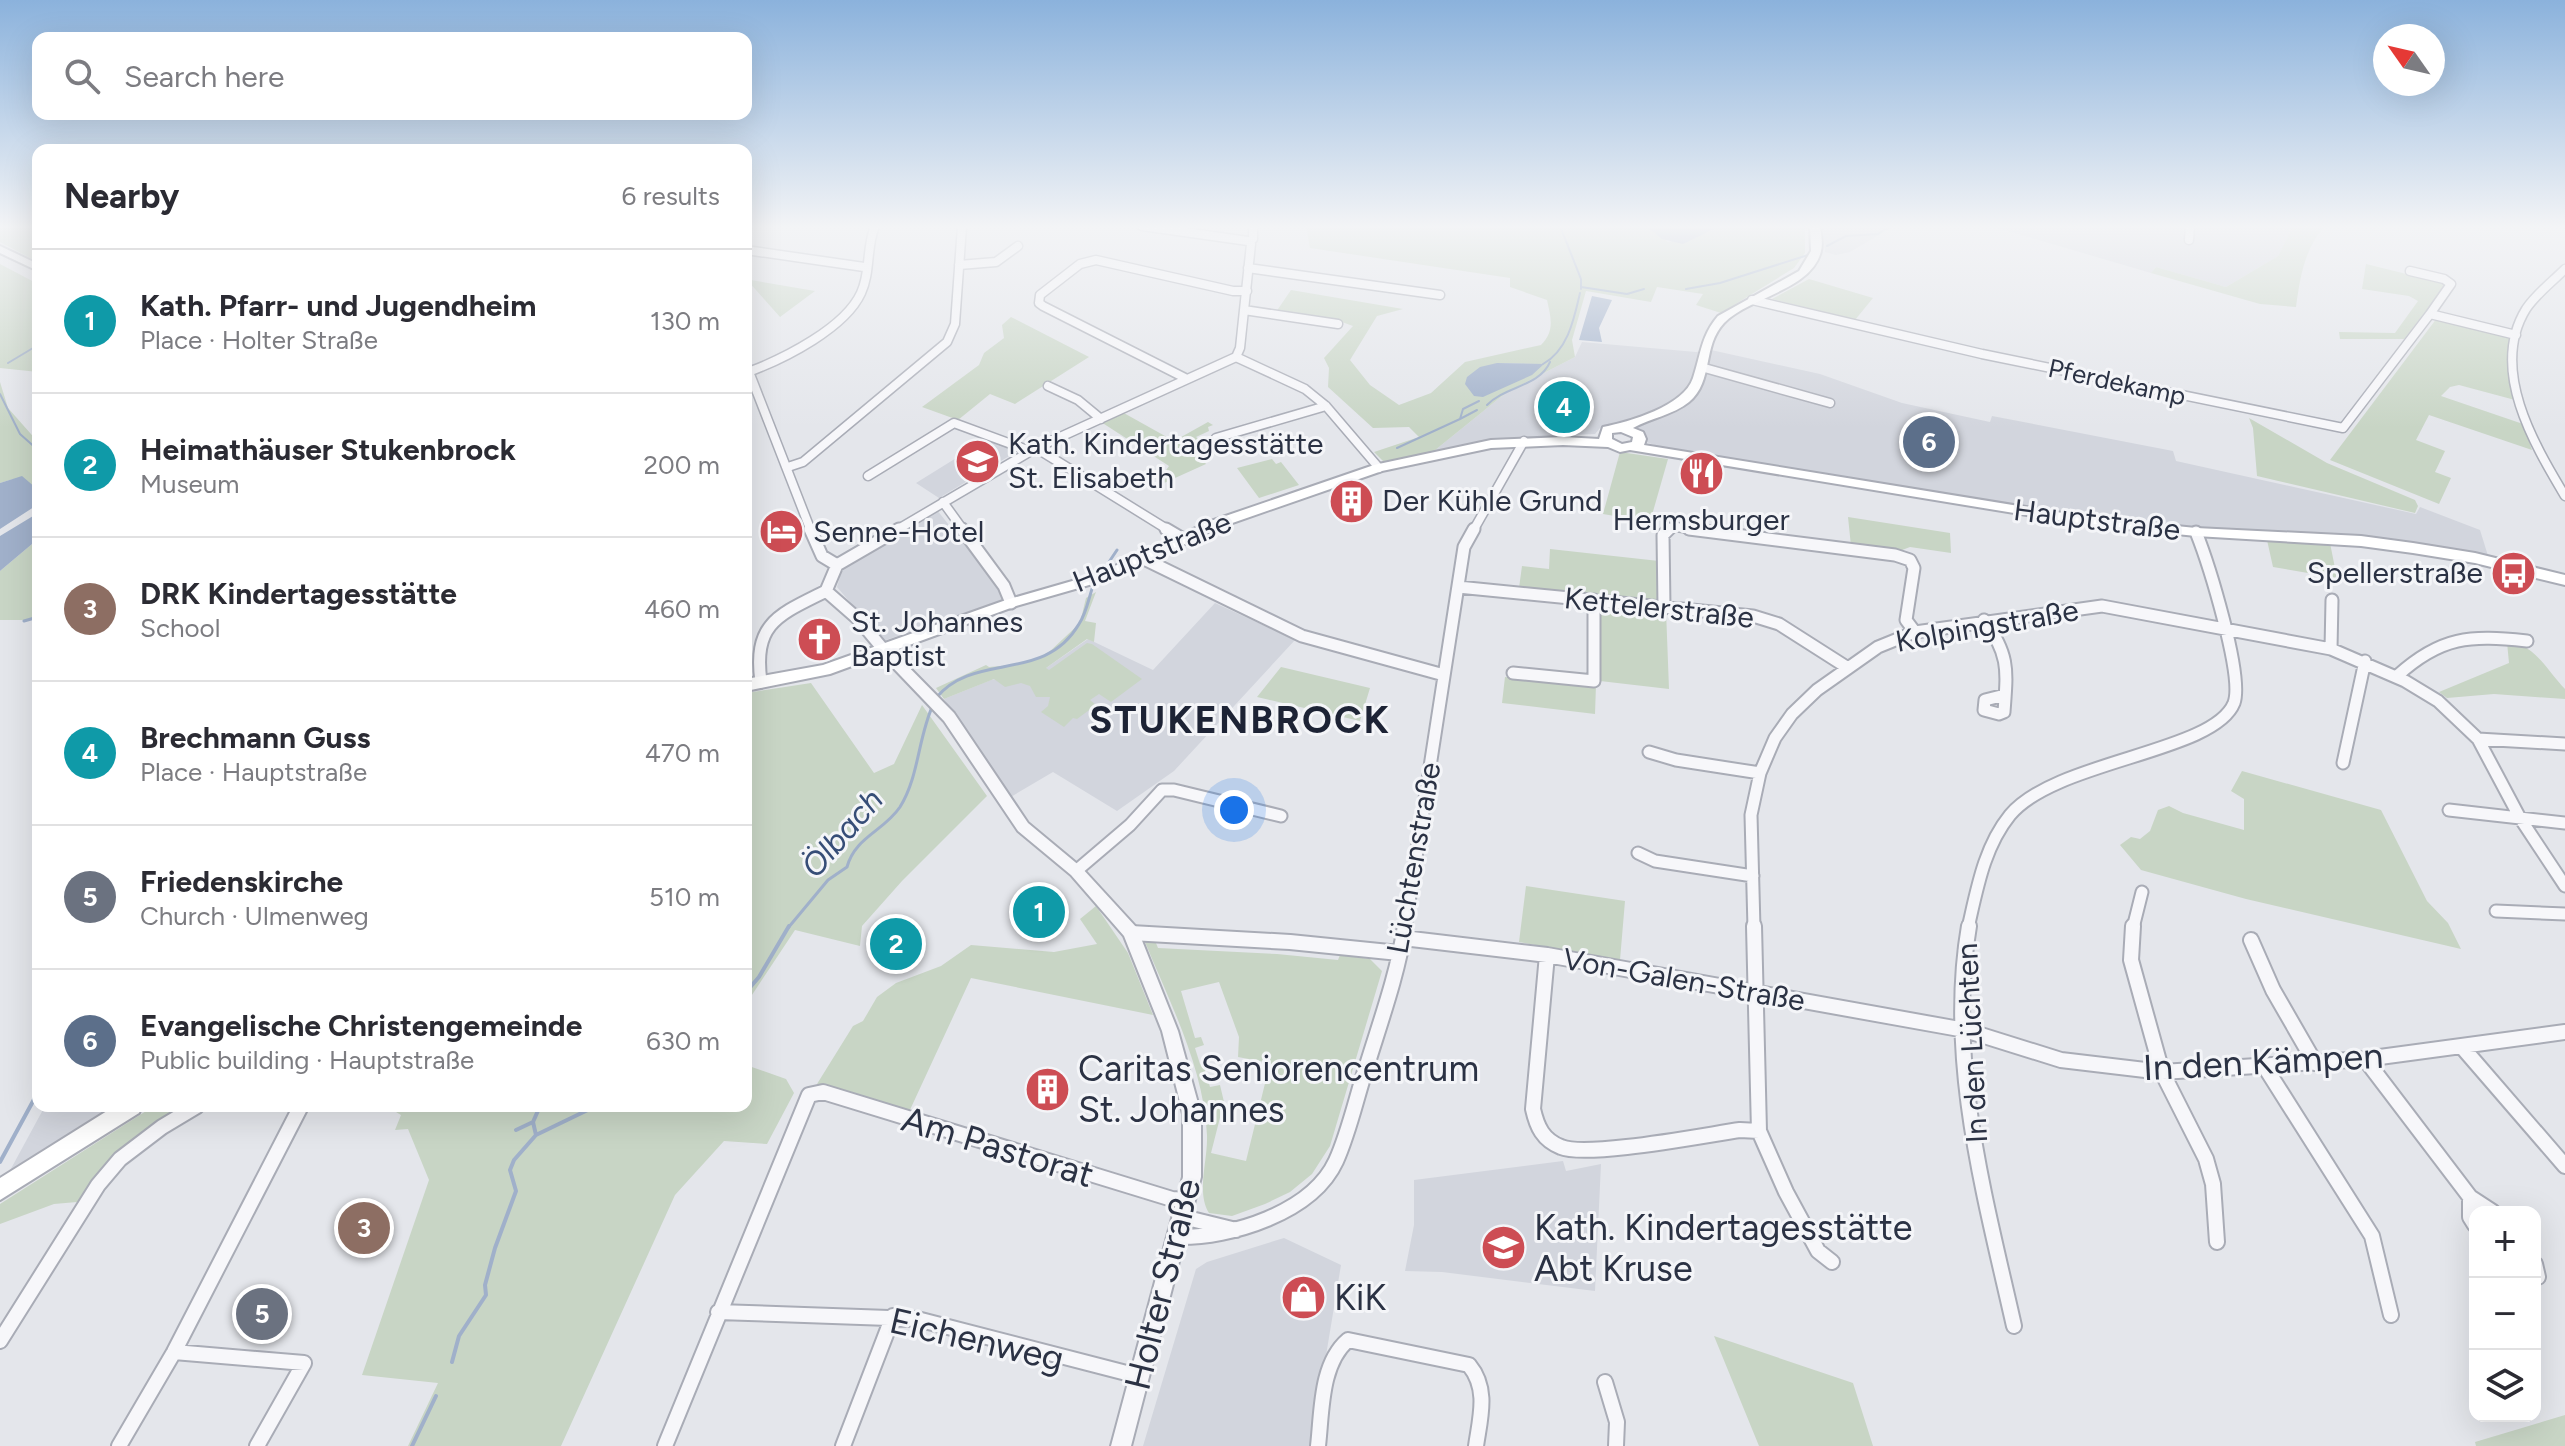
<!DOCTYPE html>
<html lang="en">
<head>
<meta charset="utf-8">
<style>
	:root { --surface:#fff; --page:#f7f7f7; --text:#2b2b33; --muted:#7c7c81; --line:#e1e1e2; --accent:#0f766e }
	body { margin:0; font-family:Figtree,sans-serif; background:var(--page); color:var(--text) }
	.controls { position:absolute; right:24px; bottom:24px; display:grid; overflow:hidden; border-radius:16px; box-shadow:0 8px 32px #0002 }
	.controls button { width:72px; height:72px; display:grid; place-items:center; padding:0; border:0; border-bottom:2px solid var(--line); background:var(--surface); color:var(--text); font:40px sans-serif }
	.compass { position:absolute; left:2373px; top:24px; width:72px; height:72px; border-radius:50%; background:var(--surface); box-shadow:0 8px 32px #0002; rotate:304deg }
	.you { position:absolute; left:1234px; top:810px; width:28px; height:28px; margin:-20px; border:6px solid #fff; border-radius:50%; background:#1a73e8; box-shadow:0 0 0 12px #1a73e833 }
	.badge { display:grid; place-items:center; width:52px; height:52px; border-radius:50%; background:var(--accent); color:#fff; font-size:26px; font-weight:700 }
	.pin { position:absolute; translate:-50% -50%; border:4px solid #fff; box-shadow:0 2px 8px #0006 }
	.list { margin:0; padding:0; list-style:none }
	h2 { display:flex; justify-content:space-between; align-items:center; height:104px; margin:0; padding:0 32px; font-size:34px }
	h2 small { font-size:26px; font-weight:400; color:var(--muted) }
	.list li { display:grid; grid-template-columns:52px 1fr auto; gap:24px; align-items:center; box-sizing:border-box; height:144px; padding:0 32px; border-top:2px solid var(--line) }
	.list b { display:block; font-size:30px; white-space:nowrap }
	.list p { margin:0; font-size:26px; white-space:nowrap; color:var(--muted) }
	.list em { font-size:26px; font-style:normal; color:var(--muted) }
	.icon { flex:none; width:44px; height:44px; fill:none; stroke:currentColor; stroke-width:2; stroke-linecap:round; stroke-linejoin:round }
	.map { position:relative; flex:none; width:2565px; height:1446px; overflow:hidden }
	.search { position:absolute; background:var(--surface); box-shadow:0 8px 32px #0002; left:32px; top:32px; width:720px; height:88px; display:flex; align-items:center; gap:20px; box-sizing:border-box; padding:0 28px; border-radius:16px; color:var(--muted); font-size:30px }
	.panel { position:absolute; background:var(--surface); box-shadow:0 8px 32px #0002; left:32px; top:144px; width:720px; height:968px; border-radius:16px }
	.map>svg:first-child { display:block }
	.built { fill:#d2d5dd }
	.green { fill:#c8d5c5; fill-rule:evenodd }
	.water { fill:#a0b0ca }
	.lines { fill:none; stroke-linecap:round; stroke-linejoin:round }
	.stream-far2 { stroke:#a0b0ca; stroke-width:2 }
	.stream-far1 { stroke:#a0b0ca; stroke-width:3 }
	.stream { stroke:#a0b0ca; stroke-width:4 }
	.minor-far2-casing { stroke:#a9acb6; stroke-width:11 }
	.minor-far1-casing { stroke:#a9acb6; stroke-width:15 }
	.minor-casing { stroke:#a9acb6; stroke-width:18 }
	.tertiary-casing { stroke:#a9acb6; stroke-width:4 }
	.secondary-casing { stroke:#a9acb6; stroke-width:4 }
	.minor-far2 { stroke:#f7f7fa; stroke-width:8 }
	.minor-far1 { stroke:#f7f7fa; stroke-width:11 }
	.minor { stroke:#f7f7fa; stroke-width:14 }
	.tertiary { fill:#f7f7fa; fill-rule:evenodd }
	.secondary { fill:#fff; fill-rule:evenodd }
	.labels { text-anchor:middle; stroke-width:6; stroke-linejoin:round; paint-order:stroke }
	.far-street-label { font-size:26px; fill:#2b3244; stroke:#f4f5f8 }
	.poi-label { font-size:30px; fill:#2b3244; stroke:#f4f5f8; text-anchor:start }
	.street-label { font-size:30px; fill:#2b3244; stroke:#f4f5f8 }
	.water-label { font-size:32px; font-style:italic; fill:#364d77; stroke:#f4f5f8 }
	.near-street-label { font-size:36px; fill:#2b3244; stroke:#f4f5f8 }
	.near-poi-label { font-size:36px; fill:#2b3244; stroke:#f4f5f8; text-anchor:start }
	.district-label { font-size:38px; font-weight:bold; letter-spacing:2px; fill:#1d2335; stroke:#f4f5f8 }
</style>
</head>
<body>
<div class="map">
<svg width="2565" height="1446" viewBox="0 0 2565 1446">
	<rect width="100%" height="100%" fill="#e4e6eb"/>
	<path class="built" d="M1823,226H1894L1850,252L1836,255L1825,252Z
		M1991,226H2293L2278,256L2226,287L2156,267L2151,273Z
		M1582,342L1696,352L1711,350L1820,374L1902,403L1990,422L1992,416L2173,451L2176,461L2416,514L2420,507L2480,530L2489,559L2352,536L2187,526L2044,511L1701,457L1663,448L1646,442L1635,430L1612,424L1600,428L1595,434L1522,437L1434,451L1507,392L1575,357Z
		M990,437L1016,452L939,498L916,483Z
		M937,510L999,588L1005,599L883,641L837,587L843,566Z
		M1215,603L1295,640L1174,771L1117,811L1053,772L1009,798L944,699L991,680L1046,668L1088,639L1153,670Z
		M45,1106H114L7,1176Z
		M1563,1161L1566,1171L1601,1164L1595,1291L1442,1272L1405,1271L1414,1225V1180Z
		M1284,1238L1341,1265L1311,1446H1143L1196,1269L1207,1262Z"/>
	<path class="green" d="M0,226H38V262L0,242Z
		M1306,226H1646L1668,242L1709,232L1720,226H1805V253L1794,268L1721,313L1696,305L1703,294L1657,287L1651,302L1586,291L1572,340L1575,357L1507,392L1434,451L1387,465L1374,452L1419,437L1409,427L1373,428L1328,387L1329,368L1324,358L1353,326L1342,322L1276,312L1291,290L1403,309L1377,316L1350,360L1370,385L1399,405L1431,393L1465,362L1541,345C1555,331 1551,318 1547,300L1510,287V278L1310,248ZM1497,363L1539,364L1535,369L1474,396Z
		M2293,226L2323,228C2304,251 2300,278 2296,307L2260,304L2151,273L2156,267L2226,287L2278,256Z
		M0,264L38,284V372L0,368Z
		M2366,264L2447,284L2404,339H2340L2339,332L2395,333L2418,301L2409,296L2362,289Z
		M1809,279L1873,298L1855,320L1772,299Z
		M747,280H751L815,291L780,317Z
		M1011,317L1089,357L1015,404L990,394L958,420L922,407L979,365L984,353L1004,338L1002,325Z
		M2437,318L2511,337L2508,366L2515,400L2459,385L2450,387L2441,396L2523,424L2532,450L2429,415L2416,440L2445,451L2435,472L2451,478L2439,504L2330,460Z
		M0,382L8,408L38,442V493L36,488L13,479L0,483Z
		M1122,412L1174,441L1208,422L1213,425L1208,427L1209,431L1196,437L1202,442L1197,452L1206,464L1164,483L1162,476L1169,466L1101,422Z
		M2249,418L2327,463L2415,500L2418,506L2415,513L2257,476L2253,428Z
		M1620,452L1668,459L1650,522L1603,514Z
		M1272,459L1276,464L1281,462L1299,485L1259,498L1237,468Z
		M1848,517L1950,533L1951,553L1910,547L1897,552L1851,546Z
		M38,539V620H0V571Z
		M2267,540L2330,543L2337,578L2273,567Z
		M1550,549L1659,561V603L1519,588L1522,566L1549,569Z
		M1096,592L1085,621L1096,623L1094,642L1087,639L1046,668L1049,670L1087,643L1092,644L1142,679L1111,702L1099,694L1090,700L1096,705L1077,719L1073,718L1064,727L1041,712L1048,706L1050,697H1036L1030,686L1021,683L1005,687L994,679L944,699L936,688L986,665L989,667L1023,664L1047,654L1080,623L1086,598Z
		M1599,603L1666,610L1669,689L1600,681Z
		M2507,642C2536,645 2545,668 2565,689V699L2494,694L2447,698L2439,692L2509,663Z
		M1281,667L1370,688L1360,721L1257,697Z
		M1505,677L1596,685L1595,714L1502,703Z
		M811,683L874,773L894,764L922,705L987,796L902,881L862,926L860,946L795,930L746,1004V693Z
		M2242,771L2381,810L2427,901L2448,923L2461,949L2246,899L2141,870L2120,845L2131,837L2140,839L2150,831L2158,810L2169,806L2183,813L2244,830V799L2231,791Z
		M1526,886L1625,901L1620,960L1519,942Z
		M1096,906L1128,953L1153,1015L971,978L909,1112L817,1084L853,1026L863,1021L877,997L896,983L941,966L971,945L1054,952L1097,944L1080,919Z
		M1145,942L1156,943L1158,948L1277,954L1338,960L1340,955L1370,959L1382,971L1330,1146L1312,1174L1290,1192L1265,1204L1232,1216L1209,1213C1196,1192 1208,1161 1207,1135C1204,1068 1170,1003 1145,942ZM1219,982L1239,1037L1238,1057L1270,1063L1246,1161L1211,1153L1224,1102L1220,1085L1210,1087L1203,1063L1200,1064L1195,1048L1204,1045L1201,1037L1195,1038L1181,991Z
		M746,1065L786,1079L794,1093L767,1144L724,1141L675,1195L561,1446H408L438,1383L362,1375L429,1180L408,1129L395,1130L401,1115L386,1106H746Z
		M154,1106H182L125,1146L77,1202L54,1204L0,1224V1204Z
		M1714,1336L1853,1383L1873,1446H1759Z
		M2565,1415V1446H2476L2475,1442Z"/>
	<path class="water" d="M1646,226H1720L1683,244L1662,239Z
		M1592,296L1612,300L1599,328L1602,342L1579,340Z
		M1497,363L1544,364L1532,375L1483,397L1474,396L1465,384L1467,377L1480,367Z
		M22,476L36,488L37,505L0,529V483Z
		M38,513V539L0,571V536Z"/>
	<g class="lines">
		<path class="stream-far2" d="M1560,226L1581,279V289
			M1827,246L1846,236L1878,234L1890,226
			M1581,287L1627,294L1644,289
			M1686,289L1720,283L1808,255
			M8,363L38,345
			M1543,364C1568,350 1574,319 1580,293
			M0,394L20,434L38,450
			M1487,405C1505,386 1539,387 1550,362
			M1460,419L1477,410
			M1397,448L1460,419L1463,409L1479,401"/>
		<path class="stream-far1" d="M1101,574L1117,550
			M24,621L38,617
			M936,698C974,651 1044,684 1079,624C1087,612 1089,596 1094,583
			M788,928L828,880L847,867C855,837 884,831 900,807C919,777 918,737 933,705"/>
		<path class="stream" d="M746,992L759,977L789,926
			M516,1130L533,1122
			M536,1135L533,1122L540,1106
			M0,1162L38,1092
			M452,1362L459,1336L486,1295L485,1285L495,1248L516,1191L510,1170L514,1160L536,1135L596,1106
			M412,1446L436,1396"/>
		<defs>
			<path id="minor-far2" d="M1142,226L1248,241
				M2189,240L2190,226
				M746,250L864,267
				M959,265L996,262L1018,246
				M1248,268L1440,295
				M2565,269C2552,282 2536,294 2526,309C2489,369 2534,444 2565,496
				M2410,271L2444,279L2451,284L2430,314L2516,335
				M1752,300L1982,354L2343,428L2430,314
				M1244,310L1338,324
				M1236,357L1305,389L1326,406L1379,468
				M746,364L811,531
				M1701,367L1830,403
				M751,371C785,358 845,328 861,293C871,272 866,247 875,226
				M1187,379L1043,306L1039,303L1040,295L1080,264L1096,260L1233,291H1247
				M1048,386L1078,400L1101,419
				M1216,438L1326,406
				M1036,448L1170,531
				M788,467L803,462L947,342L955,324L962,226
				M868,476L954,423L1030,451
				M943,502L964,531
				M895,531L1036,448L1236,357L1240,348L1251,244L1248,241L1253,239V226
				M1473,531L1524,441
				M1667,531L1676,527L1705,531"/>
			<path id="minor-far1" d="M810,529L822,556L837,565
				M962,529L1004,586L1011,603
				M1166,529L1183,539
				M1689,529L1895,555L1910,560L1914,568L1906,620L1915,632
				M1144,559L1302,636L1444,675
				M837,565L899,529
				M837,565L826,591L858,619L883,649
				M1458,587L1753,616L1779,624L1848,668
				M1664,607L1663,535L1669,529
				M1984,620C2010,655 2007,671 2004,712L1999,714L1984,710L1985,700L2005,695
				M2331,649L2332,600
				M1513,673L1594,681V600
				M2397,676C2441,636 2470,635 2527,641
				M761,682C753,623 778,615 826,591
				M2478,739L2565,744
				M1649,752L1676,760L1760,773
				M2343,763L2365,661
				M2449,810L2565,823
				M1638,853L1655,861L1753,876
				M1076,871L1130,825L1162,790H1174L1281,816
				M2496,911L2565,914
				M1405,928L1464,547L1474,529
				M1754,928L1751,815L1760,773L1775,738L1792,714L1817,690L1878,647L1915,632L2102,606L2331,649L2405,681L2438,701L2478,739L2520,818L2565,886
				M1968,928C1977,889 1984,847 2010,815C2056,760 2214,753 2234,703C2244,676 2208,562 2196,532
				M2133,928L2142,892"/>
			<path id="minor" d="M1754,926L1759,1131L1786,1192L1818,1251L1832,1262
				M1969,926C1946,1059 1985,1197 2014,1326
				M2133,926L2131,960L2162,1072L2206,1159L2213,1184L2217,1242
				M1131,933L1290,942L1399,953
				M1403,938L1547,955L1965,1030L2061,1060L2162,1072L2365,1059L2565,1032
				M2251,940L2273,990L2315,1063
				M1547,955L1533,1109C1537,1127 1543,1140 1561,1147C1587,1158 1705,1135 1740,1130L1759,1131
				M2463,1048L2565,1166
				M2365,1059L2470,1197L2493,1212
				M2265,1067L2372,1236L2391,1315
				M2470,1197V1217L2475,1225
				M1183,1217L1236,1230
				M1178,1237C1230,1238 1312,1213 1336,1161C1350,1130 1357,1094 1368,1062C1382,1017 1398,972 1405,926
				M2535,1264L2538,1277H2535
				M718,1312L917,1319L1138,1376
				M0,1341L98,1185L120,1159L162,1127L197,1106
				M174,1352L304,1363L257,1446
				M1605,1382L1617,1422L1616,1446
				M119,1446L174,1352L301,1106
				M665,1446L809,1095L823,1092L1172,1199L1187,1200
				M843,1446L893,1316
				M1318,1446C1322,1412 1320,1364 1348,1340L1469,1365C1489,1389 1480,1418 1476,1446"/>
			<path id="tertiary" d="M0,246L38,264V271L0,253Z
				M883,644L888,646L954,713L1028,823L1081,867L1137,928L1178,1031L1201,1114V1177L1131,1446H1111L1183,1177V1114L1162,1031L1124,936L1071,875L1018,831L944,721L878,652L876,649L878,646Z"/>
			<path id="secondary" d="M1810,226H1820C1821,233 1823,244 1821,251C1812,290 1749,297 1724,323C1702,346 1714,381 1689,402C1673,415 1651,418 1633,428L1643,432L1646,439L1644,445L2087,517L2196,528L2361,536L2413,543L2475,553L2565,575V585L2475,563L2413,553L2361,546L2196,536L2087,525L1630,450L1620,452L1608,447L1563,445L1491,448L1382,471L1218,528L1110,579L1016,606L830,674L746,691V679L823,665L1006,600L1100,573L1208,522L1374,465L1491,440L1563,437L1599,439L1603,427C1629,422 1684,406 1693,378C1701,354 1701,336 1718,316L1799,271L1811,251ZM1621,432L1633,437L1632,442L1622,444L1612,439V433Z
				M115,1106H142L139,1113L0,1200V1178Z"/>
		</defs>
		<use href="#minor-far2" class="minor-far2-casing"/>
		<use href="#minor-far1" class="minor-far1-casing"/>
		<use href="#minor" class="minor-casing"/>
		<use href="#tertiary" class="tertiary-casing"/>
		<use href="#secondary" class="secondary-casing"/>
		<use href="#minor-far2" class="minor-far2"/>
		<use href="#minor-far1" class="minor-far1"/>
		<use href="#minor" class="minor"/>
		<use href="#tertiary" class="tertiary"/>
		<use href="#secondary" class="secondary"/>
	</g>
	<linearGradient id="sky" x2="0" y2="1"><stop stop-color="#8bb2dc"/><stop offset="0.53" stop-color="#f3f4f6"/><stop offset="1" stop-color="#f3f4f6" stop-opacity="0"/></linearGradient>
	<rect width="2565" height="428" fill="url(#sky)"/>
	<defs>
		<symbol id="school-disc" viewBox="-11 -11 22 22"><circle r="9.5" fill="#cd4d54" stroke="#f4f5f8"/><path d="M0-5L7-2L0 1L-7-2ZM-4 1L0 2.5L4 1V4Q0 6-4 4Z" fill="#fff"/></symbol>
		<symbol id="restaurant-disc" viewBox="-11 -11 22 22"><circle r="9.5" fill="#cd4d54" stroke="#f4f5f8"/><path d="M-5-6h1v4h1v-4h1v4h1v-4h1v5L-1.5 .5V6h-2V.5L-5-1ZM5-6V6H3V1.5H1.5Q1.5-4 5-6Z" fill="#fff"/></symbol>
		<symbol id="building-disc" viewBox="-11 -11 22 22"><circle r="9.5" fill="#cd4d54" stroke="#f4f5f8"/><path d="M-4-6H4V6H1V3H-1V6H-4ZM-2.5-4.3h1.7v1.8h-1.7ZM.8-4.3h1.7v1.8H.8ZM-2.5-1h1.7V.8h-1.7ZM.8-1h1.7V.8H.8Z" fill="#fff"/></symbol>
		<symbol id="hotel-disc" viewBox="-11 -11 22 22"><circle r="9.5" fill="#cd4d54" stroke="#f4f5f8"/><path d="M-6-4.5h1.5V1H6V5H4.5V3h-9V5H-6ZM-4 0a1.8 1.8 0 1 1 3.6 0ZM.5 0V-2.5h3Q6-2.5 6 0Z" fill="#fff"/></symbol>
		<symbol id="bus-disc" viewBox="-11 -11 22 22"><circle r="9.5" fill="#cd4d54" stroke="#f4f5f8"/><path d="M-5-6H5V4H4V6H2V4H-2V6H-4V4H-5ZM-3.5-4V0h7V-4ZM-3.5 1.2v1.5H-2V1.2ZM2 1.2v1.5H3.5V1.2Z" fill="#fff"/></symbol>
		<symbol id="church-disc" viewBox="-11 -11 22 22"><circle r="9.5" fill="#cd4d54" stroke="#f4f5f8"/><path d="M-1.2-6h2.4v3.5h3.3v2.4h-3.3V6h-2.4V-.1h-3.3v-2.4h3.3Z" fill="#fff"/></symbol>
		<symbol id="shop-disc" viewBox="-11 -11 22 22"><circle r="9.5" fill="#cd4d54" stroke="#f4f5f8"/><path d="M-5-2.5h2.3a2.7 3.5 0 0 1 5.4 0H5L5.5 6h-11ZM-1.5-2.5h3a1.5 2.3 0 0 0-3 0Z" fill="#fff"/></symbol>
	</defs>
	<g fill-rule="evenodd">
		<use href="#school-disc" x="952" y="436" width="51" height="51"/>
		<use href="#restaurant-disc" x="1676" y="448" width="51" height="51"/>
		<use href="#building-disc" x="1326" y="476" width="51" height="51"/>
		<use href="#hotel-disc" x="756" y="506" width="51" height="51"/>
		<use href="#bus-disc" x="2488" y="548" width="51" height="51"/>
		<use href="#church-disc" x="794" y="614" width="51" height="51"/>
		<use href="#building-disc" x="1022" y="1064" width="51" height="51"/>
		<use href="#school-disc" x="1478" y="1222" width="51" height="51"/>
		<use href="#shop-disc" x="1278" y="1272" width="51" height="51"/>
	</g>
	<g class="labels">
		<g class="far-street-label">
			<text transform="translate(2117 382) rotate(12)" y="9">Pferdekamp</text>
		</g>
		<g class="poi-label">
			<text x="1008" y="454">Kath. Kindertagesstätte<tspan x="1008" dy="34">St. Elisabeth</tspan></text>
			<text x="1382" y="511">Der Kühle Grund</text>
			<text x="1701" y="530" text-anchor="middle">Hermsburger</text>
			<text x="813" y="542">Senne-Hotel</text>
			<text x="2483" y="583" text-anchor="end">Spellerstraße</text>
			<text x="851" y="632">St. Johannes<tspan x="851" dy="34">Baptist</tspan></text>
		</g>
		<g class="street-label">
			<text transform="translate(2097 520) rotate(7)" y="10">Hauptstraße</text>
			<text transform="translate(1152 552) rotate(-22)" y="10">Hauptstraße</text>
			<text transform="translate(1659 608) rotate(6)" y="10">Kettelerstraße</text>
			<text transform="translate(1987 626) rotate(-10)" y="10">Kolpingstraße</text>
			<text transform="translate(1414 858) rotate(-80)" y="10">Lüchtenstraße</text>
			<text transform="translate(1684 980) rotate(10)" y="10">Von-Galen-Straße</text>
			<text transform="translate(1972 1043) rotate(-93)" y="10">In den Lüchten</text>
		</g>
		<g class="water-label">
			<text transform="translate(842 833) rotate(-49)" y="11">Ölbach</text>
		</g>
		<g class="near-street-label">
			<text transform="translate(2263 1061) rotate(-3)" y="13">In den Kämpen</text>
			<text transform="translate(998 1146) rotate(17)" y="13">Am Pastorat</text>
			<text transform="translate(1162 1284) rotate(-76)" y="13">Holter Straße</text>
			<text transform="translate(977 1339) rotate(13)" y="13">Eichenweg</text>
		</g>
		<g class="near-poi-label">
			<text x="1078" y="1081">Caritas Seniorencentrum<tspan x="1078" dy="41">St. Johannes</tspan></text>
			<text x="1534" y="1240">Kath. Kindertagesstätte<tspan x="1534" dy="41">Abt Kruse</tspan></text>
			<text x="1334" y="1310">KiK</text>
		</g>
		<g class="district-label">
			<text x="1240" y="733">STUKENBROCK</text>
		</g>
	</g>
</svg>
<div class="controls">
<button>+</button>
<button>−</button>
<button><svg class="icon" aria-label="layers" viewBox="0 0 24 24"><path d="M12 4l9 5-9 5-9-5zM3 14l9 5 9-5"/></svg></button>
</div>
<svg class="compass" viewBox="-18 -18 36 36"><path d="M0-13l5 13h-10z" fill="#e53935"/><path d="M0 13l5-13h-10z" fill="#7c7c81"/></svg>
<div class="you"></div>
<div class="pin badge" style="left:1039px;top:912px;background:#0f9aa8">1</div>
<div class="pin badge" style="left:896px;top:944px;background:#0f9aa8">2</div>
<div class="pin badge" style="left:364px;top:1228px;background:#8d6e63">3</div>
<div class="pin badge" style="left:1564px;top:407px;background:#0f9aa8">4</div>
<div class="pin badge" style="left:262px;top:1314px;background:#6b7280">5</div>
<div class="pin badge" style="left:1929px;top:442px;background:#5c6f8a">6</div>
<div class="search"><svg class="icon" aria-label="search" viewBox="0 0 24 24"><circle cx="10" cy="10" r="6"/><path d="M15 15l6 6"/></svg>Search here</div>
<section class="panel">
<h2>Nearby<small>6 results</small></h2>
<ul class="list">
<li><span class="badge" style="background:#0f9aa8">1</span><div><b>Kath. Pfarr- und Jugendheim</b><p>Place · Holter Straße</p></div><em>130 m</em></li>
<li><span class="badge" style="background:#0f9aa8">2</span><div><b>Heimathäuser Stukenbrock</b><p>Museum</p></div><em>200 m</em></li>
<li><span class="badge" style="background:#8d6e63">3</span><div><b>DRK Kindertagesstätte</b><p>School</p></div><em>460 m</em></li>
<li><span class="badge" style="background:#0f9aa8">4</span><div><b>Brechmann Guss</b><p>Place · Hauptstraße</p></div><em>470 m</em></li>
<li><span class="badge" style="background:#6b7280">5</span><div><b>Friedenskirche</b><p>Church · Ulmenweg</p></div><em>510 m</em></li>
<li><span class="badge" style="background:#5c6f8a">6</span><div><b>Evangelische Christengemeinde</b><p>Public building · Hauptstraße</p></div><em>630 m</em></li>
</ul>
</section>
</div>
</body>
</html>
